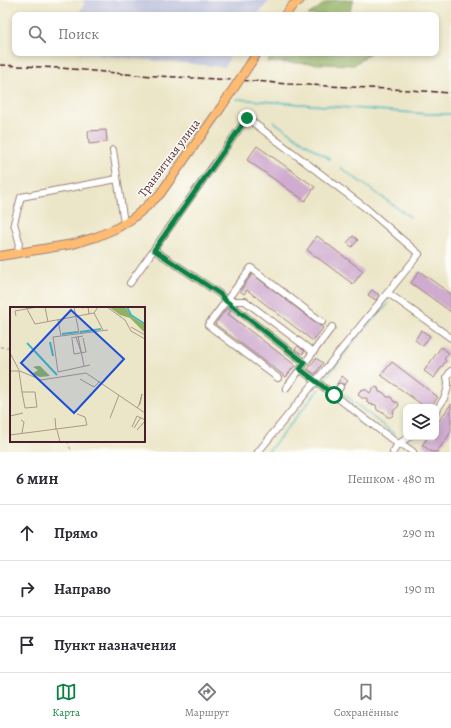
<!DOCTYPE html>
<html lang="ru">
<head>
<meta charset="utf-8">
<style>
	:root { --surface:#fff; --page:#f2f2f3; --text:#2b2b33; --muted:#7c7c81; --line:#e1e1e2; --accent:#0b8043 }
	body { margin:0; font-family:Alegreya,serif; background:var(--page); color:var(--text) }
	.controls { position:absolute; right:12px; bottom:12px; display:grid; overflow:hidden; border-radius:8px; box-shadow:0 2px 6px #0003 }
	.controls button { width:36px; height:36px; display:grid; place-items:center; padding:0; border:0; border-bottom:1px solid var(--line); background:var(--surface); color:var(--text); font:20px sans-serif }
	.stop { position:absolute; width:12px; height:12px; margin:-9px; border:3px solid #0b8043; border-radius:50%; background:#fff }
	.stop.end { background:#0b8043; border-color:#fff; box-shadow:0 1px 4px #0008 }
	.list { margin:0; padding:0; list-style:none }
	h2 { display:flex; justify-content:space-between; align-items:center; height:52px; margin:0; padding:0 16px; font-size:17px }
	h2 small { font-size:13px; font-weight:400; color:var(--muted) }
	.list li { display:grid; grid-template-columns:26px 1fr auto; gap:12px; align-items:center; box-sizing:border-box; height:56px; padding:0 16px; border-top:1px solid var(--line) }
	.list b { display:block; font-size:15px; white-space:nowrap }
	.list em { font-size:13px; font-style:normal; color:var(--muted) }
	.icon { flex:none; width:22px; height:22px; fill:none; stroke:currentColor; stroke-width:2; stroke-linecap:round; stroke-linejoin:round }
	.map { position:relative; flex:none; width:451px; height:452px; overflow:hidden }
	.search { position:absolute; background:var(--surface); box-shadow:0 2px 6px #0003; left:12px; right:12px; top:12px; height:44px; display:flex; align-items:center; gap:10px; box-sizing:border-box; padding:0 14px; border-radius:8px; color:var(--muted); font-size:15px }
	.sheet { height:220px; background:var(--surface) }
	nav { display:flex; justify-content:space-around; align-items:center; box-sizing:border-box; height:56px; border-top:1px solid var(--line); background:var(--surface); font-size:11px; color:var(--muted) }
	nav a { display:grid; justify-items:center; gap:2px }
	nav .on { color:var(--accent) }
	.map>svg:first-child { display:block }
	.industrial { fill:#c0c2dd }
	.forest { fill:#91b164; stroke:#6e6848 }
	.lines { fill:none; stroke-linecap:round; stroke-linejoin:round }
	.stream { stroke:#47b6c0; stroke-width:1.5 }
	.building { fill:#cfabcf }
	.minor-casing { stroke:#9b827a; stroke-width:8 }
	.major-casing { stroke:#9b827a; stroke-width:10 }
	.path { stroke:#9b827a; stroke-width:1; stroke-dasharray:3 3; stroke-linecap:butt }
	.minor { stroke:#fff; stroke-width:6 }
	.major { stroke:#febb71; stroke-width:8 }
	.rail { stroke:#4a1f2b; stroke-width:1.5; stroke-dasharray:6 3; stroke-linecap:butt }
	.major-bridge-casing { stroke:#9b827a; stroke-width:10; stroke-linecap:butt }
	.major-bridge { stroke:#febb71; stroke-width:8 }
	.route { stroke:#0b8043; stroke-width:5 }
	.labels { text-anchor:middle; stroke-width:3; stroke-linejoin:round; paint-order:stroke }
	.street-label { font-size:12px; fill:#4a1f2b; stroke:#fdfcf7 }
	.inset-river { fill:none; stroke:#47b6c0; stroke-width:2 }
	.inset-road { fill:none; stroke:#ab9689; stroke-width:1 }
	.view { fill:#1d4ed8; fill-opacity:0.15; stroke:#1d4ed8; stroke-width:2 }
	.inset-edge { fill:none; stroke:#4a1f2b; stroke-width:2 }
</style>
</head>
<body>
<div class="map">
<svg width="451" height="452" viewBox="0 0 451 452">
	<rect width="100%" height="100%" fill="#fdfcf7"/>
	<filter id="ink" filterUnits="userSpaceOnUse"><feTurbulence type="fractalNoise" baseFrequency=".025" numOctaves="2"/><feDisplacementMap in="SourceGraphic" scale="8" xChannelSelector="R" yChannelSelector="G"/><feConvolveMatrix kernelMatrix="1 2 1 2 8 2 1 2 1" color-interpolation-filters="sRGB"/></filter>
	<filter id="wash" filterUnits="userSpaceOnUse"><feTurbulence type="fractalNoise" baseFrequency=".012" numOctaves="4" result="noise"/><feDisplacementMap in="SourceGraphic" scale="16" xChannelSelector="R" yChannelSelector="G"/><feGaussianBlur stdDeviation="0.9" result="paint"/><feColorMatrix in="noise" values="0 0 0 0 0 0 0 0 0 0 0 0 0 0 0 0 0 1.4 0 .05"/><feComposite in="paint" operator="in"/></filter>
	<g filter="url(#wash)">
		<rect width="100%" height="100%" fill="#ece6c8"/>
		<path class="industrial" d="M82,0H270L257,15H78L85,3Z
			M73,53H231L225,67Z"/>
		<path class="forest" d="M335,0H354L348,15H308L327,2Z
			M274,53H370L354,65L267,62Z"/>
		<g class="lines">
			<path class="stream" d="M237,99L427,114H451
				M274,122L329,159
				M341,168L410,217
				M325,380L334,387
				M324,381L359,334L389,303
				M341,392L394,434
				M268,452L319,389"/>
		</g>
		<g id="blocks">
			<path class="building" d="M106,130L107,142L89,144L88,131Z
				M257,146L315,187L305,201L247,160Z
				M317,236L363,271L353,284L307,250Z
				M353,236L358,240L352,247L347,243Z
				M419,271L451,294V312L411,283Z
				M252,274L323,328L313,341L247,290L244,294L240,291Z
				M372,290L379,295L376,300L368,295Z
				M227,308L231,311L228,314L295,365L286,377L215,324Z
				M421,330L430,336L423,346L415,340Z
				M298,346L305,351L302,354L295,349Z
				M441,347L449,353L444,359L446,361L434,378L424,371Z
				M316,358L323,363L315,374L308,369Z
				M392,362L438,397L431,407H419L421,404L381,375Z
				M342,376L348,381L344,385L341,383L337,384Z
				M375,387L378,388L379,392L384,393L387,397H391L394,402H397L399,404L398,407L394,410L393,415L391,417H387L384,412L379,411L377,410L376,405L369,404L367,402V398H362L358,395L359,392L361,390L365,389L370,393L373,388Z
				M451,404V432L437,452H432L422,445L428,437H436V425Z"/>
		</g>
	</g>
	<g filter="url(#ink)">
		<use href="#blocks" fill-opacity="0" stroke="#9b827a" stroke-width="1"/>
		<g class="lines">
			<defs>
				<path id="minor" d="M113,150L124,223
					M154,250L220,294L226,301L305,363
					M18,253L19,241L14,223L21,197L117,179
					M130,283L247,118L367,209L419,254L258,452
					M388,293L451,338
					M226,301H245L313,352
					M300,369L398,444L405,446L413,452
					M278,378L208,325L251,268L322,322
					M286,388L332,327
					M334,395L340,387
					M436,411C443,401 451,389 447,377L451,371
					M393,452L398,444L409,437"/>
				<path id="major" d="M285,15L292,6L300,0
					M252,61L257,53
					M0,256L73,244L96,237L117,228L133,218L146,207L160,194L220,109"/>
			</defs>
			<use href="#minor" class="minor-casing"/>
			<use href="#major" class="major-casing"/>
			<path class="path" d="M0,347H11
				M67,441L72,452"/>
			<use href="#minor" class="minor"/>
			<use href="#major" class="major"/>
			<path class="rail" d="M0,65L61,68L137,75L254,81L288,84L410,90L451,93"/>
			<defs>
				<path id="major-bridge" d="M220,109L252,61"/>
			</defs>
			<use href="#major-bridge" class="major-bridge-casing"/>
			<use href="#major-bridge" class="major-bridge"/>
		</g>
	</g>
	<g class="lines" filter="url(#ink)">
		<path class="route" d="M247,118L154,250L220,294L226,301L305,363L300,369L334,395"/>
	</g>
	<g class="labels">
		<g class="street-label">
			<text transform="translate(169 158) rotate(-53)" y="4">Транзитная улица</text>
		</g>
	</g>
	<g transform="translate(10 307)">
		<rect width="135" height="135" fill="#ece6c8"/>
		<path d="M99,0H115L122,10L135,18V26L120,11L110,8ZM27,59H30L40,69L30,70L22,67L28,63L23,60Z" fill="#91b164"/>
		<path class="inset-river" d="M117,0L121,8L135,17M70,25L91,22M52,27L68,25M40,35L43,49M17,36L47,68"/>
		<path class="inset-road" d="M16,0L25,17L84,6L88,0M35,0L38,15M64,0L69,26M97,0L115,13L121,24L135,32M72,1L78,0L79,7M84,6L93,23M6,9L5,4L27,0M48,13L51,29M121,20L135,28M68,29L74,59M66,30L71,45M61,31L73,29M62,32L64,47L76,45L73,31M0,46L9,63M80,58L48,65L43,30L98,23M0,64H10L31,73L76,66L135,106M9,64L12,85L15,101L27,100L25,85H12M70,72L84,80L90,74M127,101L130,97L132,87L129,98M0,109L13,106M45,111L46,123M100,111L109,88M11,113L14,115L12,126M122,120L127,109L135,113M124,121L131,110M47,123L50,135M127,123L135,114M0,128L77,118L75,110L67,107"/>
		<path class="view" d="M61,3L114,52L64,106L11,56Z"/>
		<rect width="135" height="135" class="inset-edge"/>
	</g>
</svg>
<div class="controls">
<button><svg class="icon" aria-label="layers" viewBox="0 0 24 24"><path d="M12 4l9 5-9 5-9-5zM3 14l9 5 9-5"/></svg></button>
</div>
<div class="stop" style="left:334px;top:395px"></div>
<div class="stop end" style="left:247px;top:118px"></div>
<div class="search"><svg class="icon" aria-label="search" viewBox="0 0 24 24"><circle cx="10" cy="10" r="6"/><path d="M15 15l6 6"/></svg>Поиск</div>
</div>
<section class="sheet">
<h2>6 мин<small>Пешком · 480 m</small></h2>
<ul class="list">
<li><svg class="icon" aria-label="ahead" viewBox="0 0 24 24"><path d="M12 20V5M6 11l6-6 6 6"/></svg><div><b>Прямо</b></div><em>290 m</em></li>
<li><svg class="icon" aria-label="right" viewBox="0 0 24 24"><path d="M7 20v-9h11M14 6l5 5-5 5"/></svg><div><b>Направо</b></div><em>190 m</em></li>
<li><svg class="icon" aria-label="arrive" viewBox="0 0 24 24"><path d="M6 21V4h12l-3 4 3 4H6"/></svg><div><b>Пункт назначения</b></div></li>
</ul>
</section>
<nav>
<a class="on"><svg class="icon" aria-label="map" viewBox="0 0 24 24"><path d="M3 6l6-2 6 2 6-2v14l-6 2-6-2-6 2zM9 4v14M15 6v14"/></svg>Карта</a>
<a><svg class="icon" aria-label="directions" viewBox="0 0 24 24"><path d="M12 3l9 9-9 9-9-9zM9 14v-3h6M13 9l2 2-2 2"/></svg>Маршрут</a>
<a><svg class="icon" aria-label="saved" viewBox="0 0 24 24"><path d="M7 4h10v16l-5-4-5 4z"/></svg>Сохранённые</a>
</nav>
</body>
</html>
